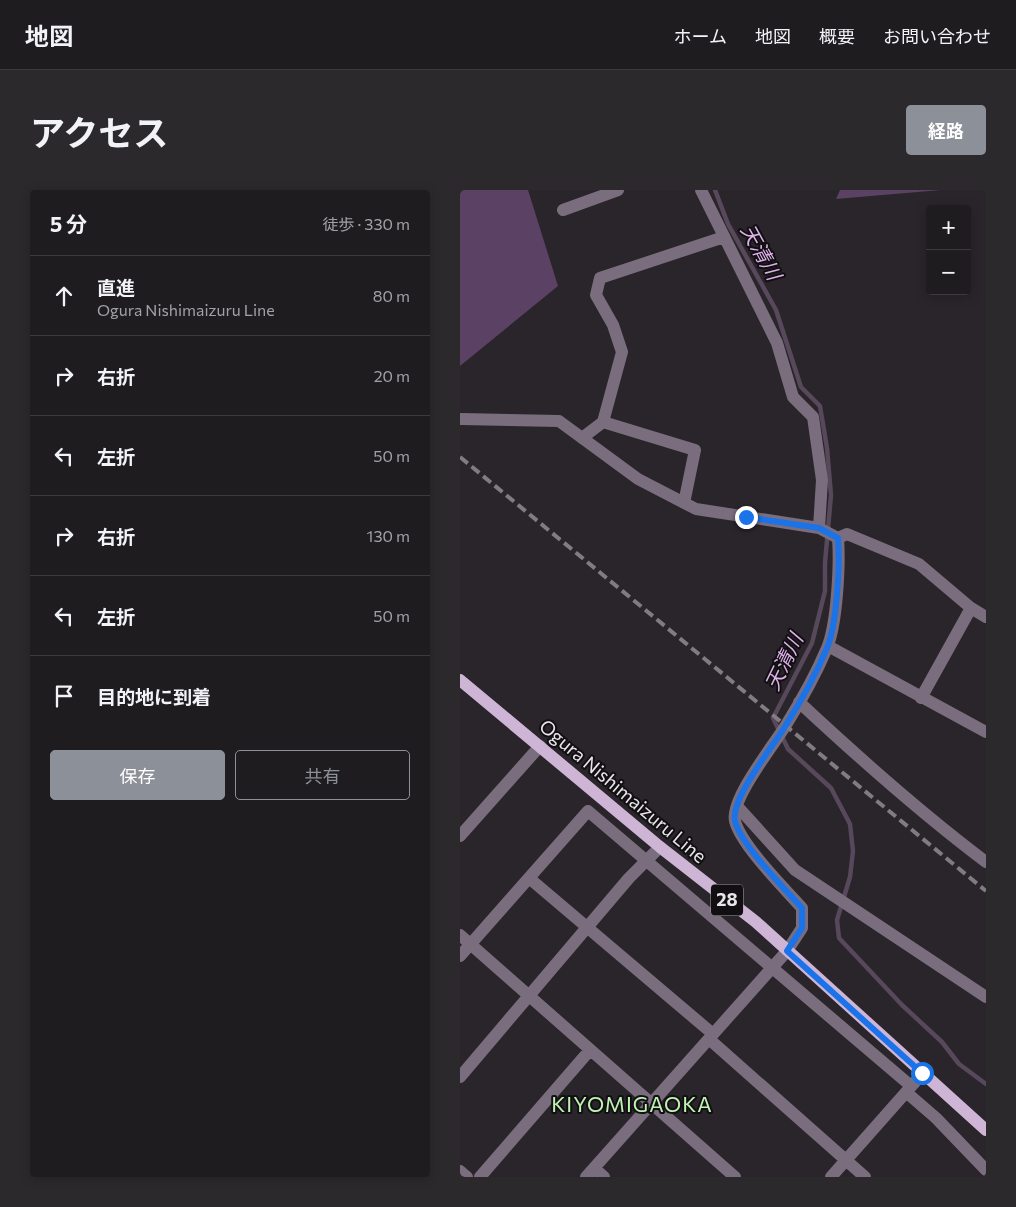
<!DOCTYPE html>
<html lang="ja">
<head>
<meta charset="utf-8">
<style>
	:root { --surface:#1f1c20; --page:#2c292d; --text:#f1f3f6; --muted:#a1a1a5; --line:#3c3a3e; --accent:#8c9099 }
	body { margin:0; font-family:Commissioner,"Noto Sans JP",sans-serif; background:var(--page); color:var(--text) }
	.controls { position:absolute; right:15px; top:15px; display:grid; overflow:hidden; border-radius:5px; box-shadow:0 2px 12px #0003 }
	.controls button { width:45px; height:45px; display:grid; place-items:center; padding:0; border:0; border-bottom:1px solid var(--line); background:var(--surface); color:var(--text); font:25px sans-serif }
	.stop { position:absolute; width:15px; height:15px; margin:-11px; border:4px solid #1a73e8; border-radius:50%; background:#fff }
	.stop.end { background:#1a73e8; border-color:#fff; box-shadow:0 1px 5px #0008 }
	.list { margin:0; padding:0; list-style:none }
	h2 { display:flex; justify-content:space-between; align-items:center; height:65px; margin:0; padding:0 20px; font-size:21px }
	h2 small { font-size:16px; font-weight:400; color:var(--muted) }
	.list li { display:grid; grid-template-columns:32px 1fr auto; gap:15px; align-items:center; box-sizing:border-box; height:80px; padding:0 20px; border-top:1px solid var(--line) }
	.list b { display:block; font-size:19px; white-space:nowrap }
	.list p { margin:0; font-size:16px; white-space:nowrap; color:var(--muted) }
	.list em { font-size:16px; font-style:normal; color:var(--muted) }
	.actions { display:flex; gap:10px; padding:15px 20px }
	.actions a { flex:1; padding:11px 0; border:1px solid var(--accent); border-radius:5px; text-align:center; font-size:18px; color:var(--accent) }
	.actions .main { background:var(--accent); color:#fff }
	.icon { flex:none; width:28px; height:28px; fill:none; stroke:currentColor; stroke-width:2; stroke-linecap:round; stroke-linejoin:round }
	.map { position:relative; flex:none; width:526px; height:987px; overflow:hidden; border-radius:5px }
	header { display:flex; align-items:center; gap:30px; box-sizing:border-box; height:70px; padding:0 25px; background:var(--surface); border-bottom:1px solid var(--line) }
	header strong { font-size:24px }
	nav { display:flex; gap:28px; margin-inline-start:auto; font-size:18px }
	.intro { display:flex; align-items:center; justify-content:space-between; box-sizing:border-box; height:120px; padding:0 30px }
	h1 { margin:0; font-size:35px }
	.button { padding:12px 22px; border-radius:5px; background:var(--accent); color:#fff; font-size:18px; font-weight:700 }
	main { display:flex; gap:30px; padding:0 30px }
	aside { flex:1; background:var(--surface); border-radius:5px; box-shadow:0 2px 12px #0003 }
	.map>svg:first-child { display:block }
	.forest { fill:#5b4163 }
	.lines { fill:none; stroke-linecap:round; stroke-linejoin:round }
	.stream { stroke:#57485c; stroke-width:4.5 }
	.minor { stroke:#7a6e7e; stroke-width:12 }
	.major { stroke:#ceb5d6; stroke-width:12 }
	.rail { stroke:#807c81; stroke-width:4; stroke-dasharray:10 5; stroke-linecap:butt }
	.route { stroke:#1a73e8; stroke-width:6 }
	.labels { text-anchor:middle; stroke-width:4; stroke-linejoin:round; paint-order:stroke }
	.shield { fill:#110f11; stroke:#a8a6a8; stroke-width:1 }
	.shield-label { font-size:18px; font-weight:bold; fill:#e8e6e9 }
	.street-label { font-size:19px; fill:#e8e6e9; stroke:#110f11 }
	.water-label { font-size:20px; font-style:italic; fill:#deb1eb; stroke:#110f11 }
	.quarter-label { font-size:21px; letter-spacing:1px; fill:#c0f3b3; stroke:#110f11 }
</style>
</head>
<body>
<header>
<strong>地図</strong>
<nav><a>ホーム</a><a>地図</a><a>概要</a><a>お問い合わせ</a></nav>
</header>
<div class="intro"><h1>アクセス</h1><a class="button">経路</a></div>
<main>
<aside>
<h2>5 分<small>徒歩 · 330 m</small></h2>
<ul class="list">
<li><svg class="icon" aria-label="ahead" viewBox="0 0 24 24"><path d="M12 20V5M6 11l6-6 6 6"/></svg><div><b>直進</b><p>Ogura Nishimaizuru Line</p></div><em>80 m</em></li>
<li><svg class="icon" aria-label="right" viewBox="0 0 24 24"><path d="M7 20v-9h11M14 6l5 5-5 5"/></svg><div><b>右折</b></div><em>20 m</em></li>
<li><svg class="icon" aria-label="left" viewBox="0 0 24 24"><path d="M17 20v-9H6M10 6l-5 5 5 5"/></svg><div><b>左折</b></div><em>50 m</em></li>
<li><svg class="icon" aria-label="right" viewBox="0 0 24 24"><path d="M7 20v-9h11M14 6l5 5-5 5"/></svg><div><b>右折</b></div><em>130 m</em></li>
<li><svg class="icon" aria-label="left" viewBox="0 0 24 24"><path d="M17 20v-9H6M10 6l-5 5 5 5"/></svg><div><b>左折</b></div><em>50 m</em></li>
<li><svg class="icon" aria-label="arrive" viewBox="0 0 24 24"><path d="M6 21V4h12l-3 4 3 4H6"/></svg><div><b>目的地に到着</b></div></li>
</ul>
<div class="actions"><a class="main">保存</a><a>共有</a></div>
</aside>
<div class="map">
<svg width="526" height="987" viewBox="0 0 526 987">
	<rect width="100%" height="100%" fill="#29252a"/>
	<path class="forest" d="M0,0H68L98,96L0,176Z
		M380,0H481L376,9Z"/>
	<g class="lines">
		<path class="stream" d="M255,0L268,34L316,120L341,197L360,216L367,258L371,305L365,373V401L352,453L313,528L328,559L371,598L390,634L393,661L390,687L377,730L379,748L442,815L482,852L499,874L526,894"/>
		<path class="minor" d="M103,20L158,0
			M0,229L99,231L178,289L236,319L359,338
			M143,232L235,260L224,313
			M122,248L143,232L162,162L153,135L136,105L140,88L264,47
			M378,348L387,344L459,374L511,418
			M368,456L526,542
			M461,508L511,418L526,427
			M339,512C399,568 461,623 526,672
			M277,616L335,680L526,807
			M0,646L80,556
			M69,688L253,844
			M0,745L275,987
			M0,766L128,621L451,896
			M249,849L405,987
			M0,887L169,688L200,657
			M446,902L476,928L526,980
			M134,978L144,987
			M0,981L7,987
			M20,987L130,860
			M126,987L327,761L342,738V718C325,699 281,655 275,631C270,609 314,555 326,535C341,511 356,484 367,458C377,434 380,375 378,348L359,338L362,290L353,227L333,207L317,153L241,0
			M371,987L463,883"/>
		<path class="major" d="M0,490L200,657L296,732L526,940"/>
		<path class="rail" d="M0,267L526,701"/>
	</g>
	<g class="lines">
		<path class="route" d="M286,327L359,338L378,348C380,375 377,434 367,458C356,484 341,511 326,535C314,555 270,609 275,631C281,655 325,699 342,718V738L327,761L462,883"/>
	</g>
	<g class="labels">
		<rect class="shield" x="251" y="694.5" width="32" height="31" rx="4"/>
		<g class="shield-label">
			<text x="267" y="716">28</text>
		</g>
		<g class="street-label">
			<text transform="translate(163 601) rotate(40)" y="7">Ogura Nishimaizuru Line</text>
		</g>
		<g class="water-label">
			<text transform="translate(301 62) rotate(61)" y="7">天清川</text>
			<text transform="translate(324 472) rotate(-64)" y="7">天清川</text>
		</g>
		<g class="quarter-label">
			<text x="172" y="922">KIYOMIGAOKA</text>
		</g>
	</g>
</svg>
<div class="controls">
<button>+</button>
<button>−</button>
</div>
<div class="stop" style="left:462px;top:883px"></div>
<div class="stop end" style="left:286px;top:327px"></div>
</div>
</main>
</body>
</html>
